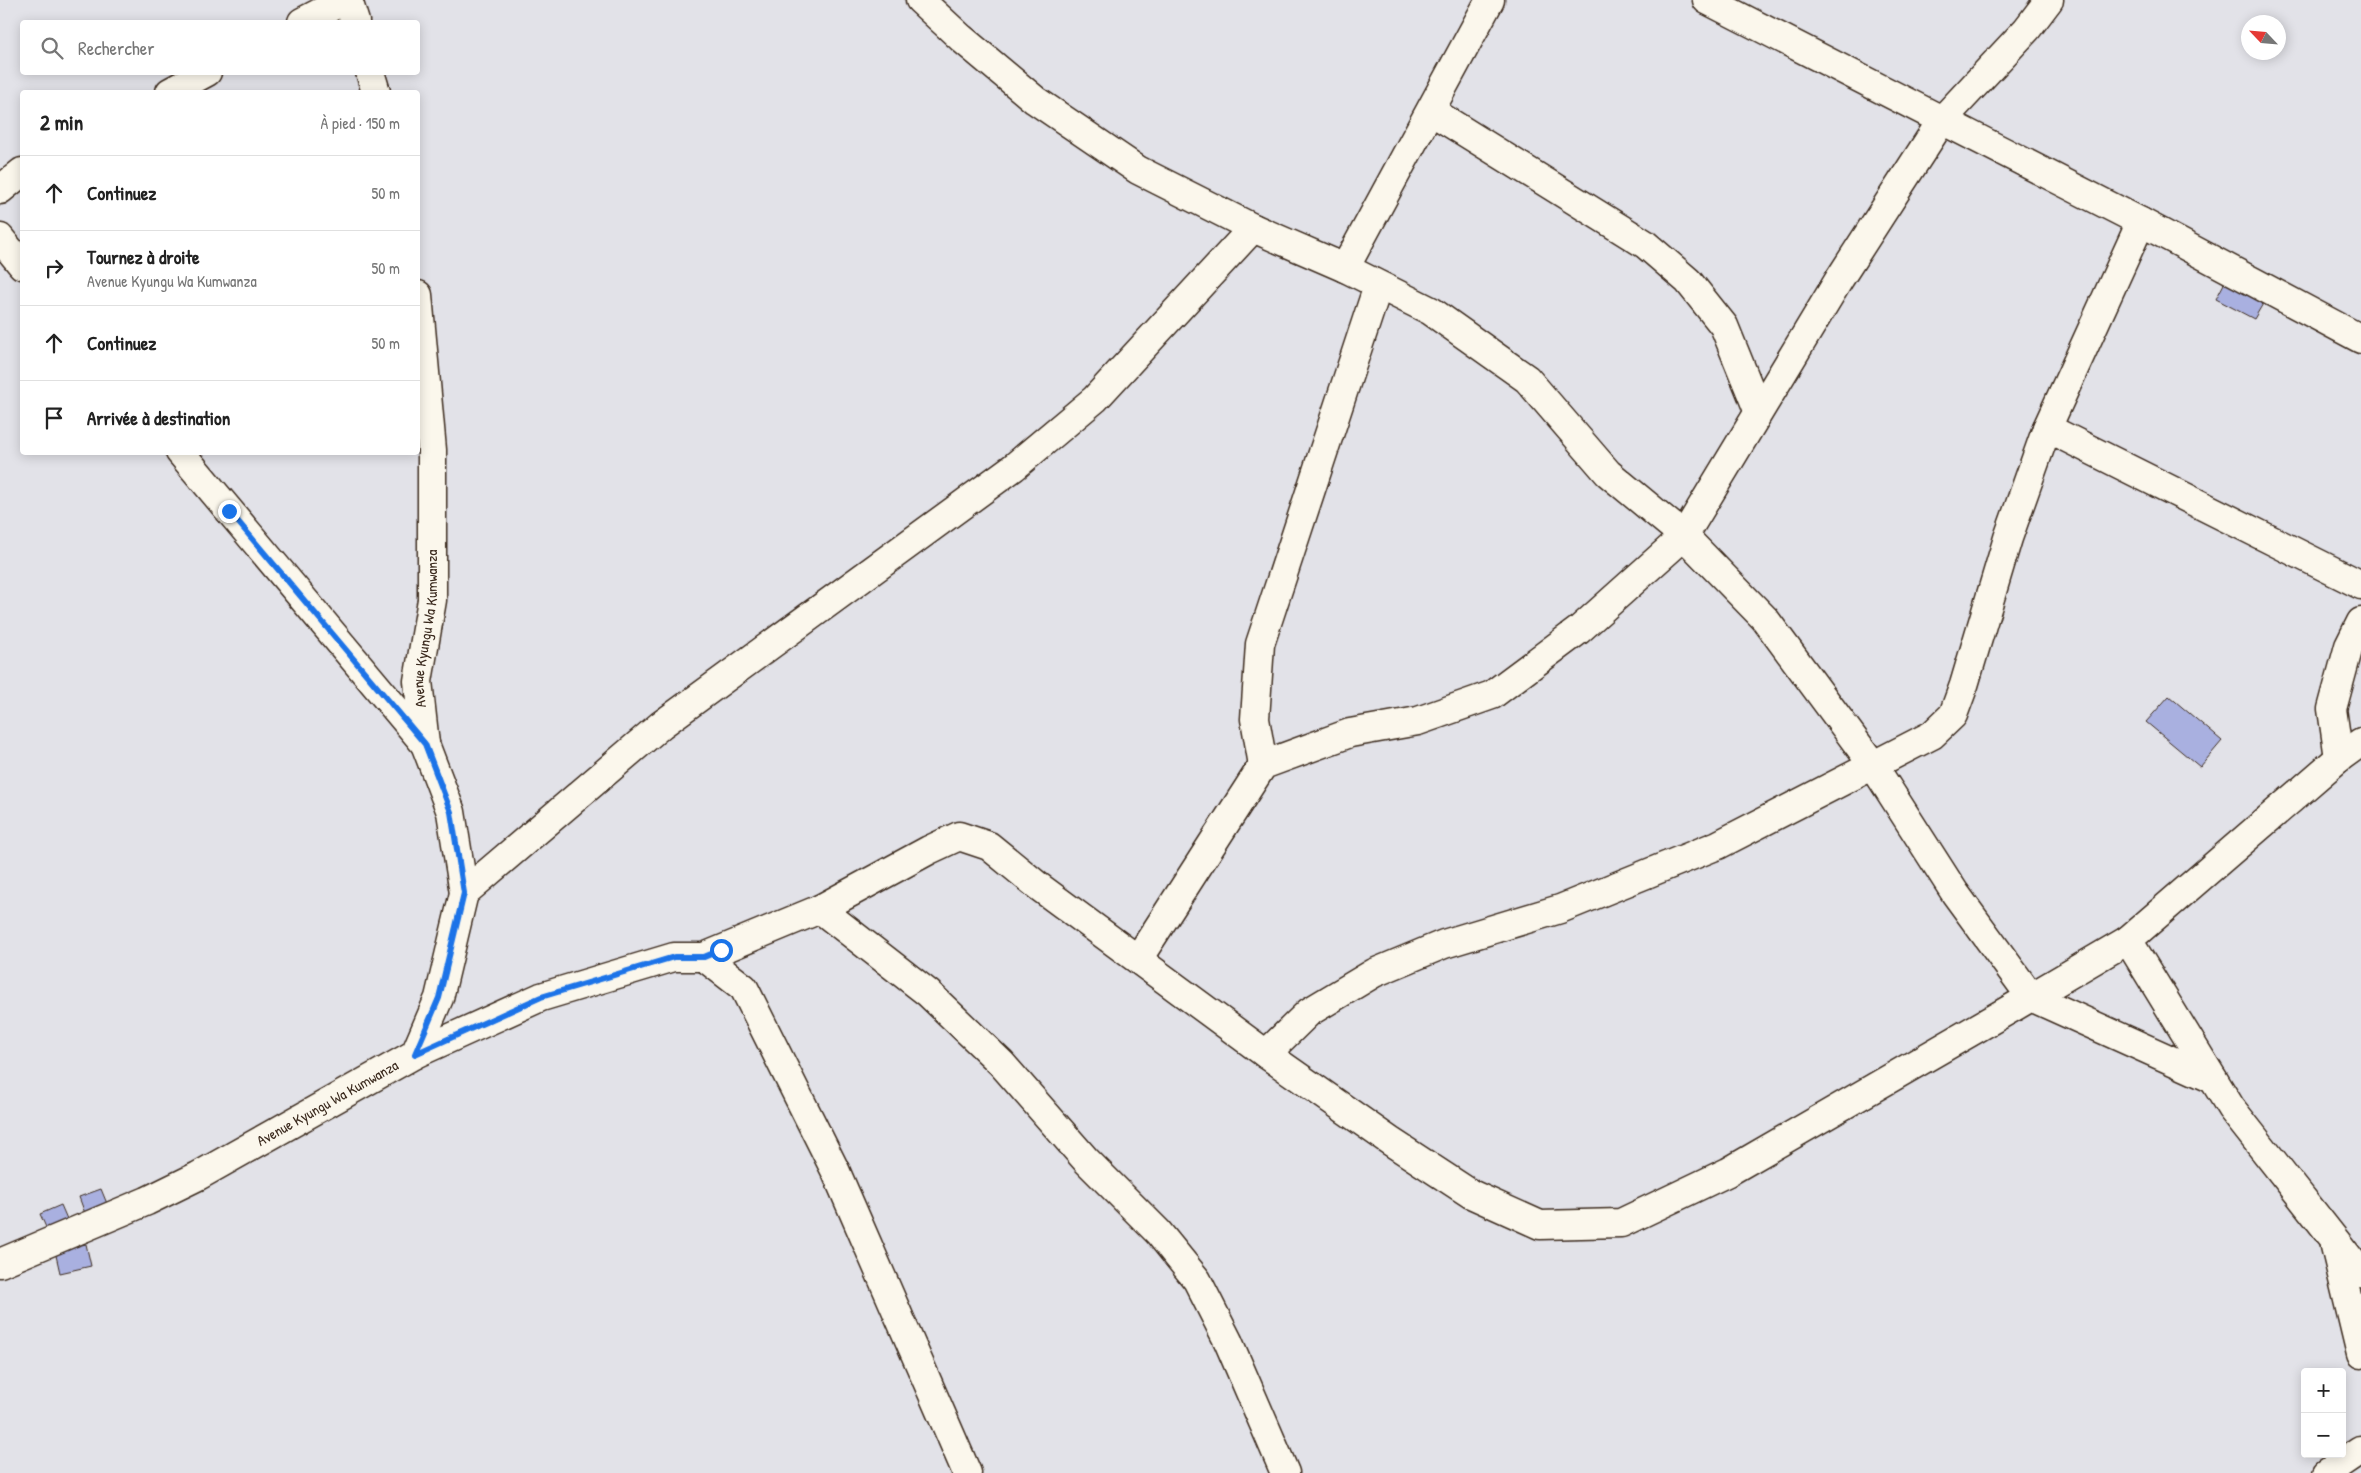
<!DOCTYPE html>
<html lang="fr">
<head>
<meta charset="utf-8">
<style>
	:root { --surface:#fff; --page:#f2f2f2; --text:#222; --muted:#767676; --line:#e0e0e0 }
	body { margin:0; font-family:"Patrick Hand",sans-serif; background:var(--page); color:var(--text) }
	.controls { position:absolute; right:15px; bottom:15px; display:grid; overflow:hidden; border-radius:5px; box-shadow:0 2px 12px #0003 }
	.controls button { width:45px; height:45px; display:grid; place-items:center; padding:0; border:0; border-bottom:1px solid var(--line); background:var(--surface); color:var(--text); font:25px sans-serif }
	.compass { position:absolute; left:2241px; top:15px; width:45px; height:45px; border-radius:50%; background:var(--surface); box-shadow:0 2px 12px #0003; rotate:296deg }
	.stop { position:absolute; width:15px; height:15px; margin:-11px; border:4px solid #1a73e8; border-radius:50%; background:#fff }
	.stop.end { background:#1a73e8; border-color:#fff; box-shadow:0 1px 5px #0008 }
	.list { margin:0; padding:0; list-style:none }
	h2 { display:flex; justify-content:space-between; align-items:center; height:65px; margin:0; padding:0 20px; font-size:21px }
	h2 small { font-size:16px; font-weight:400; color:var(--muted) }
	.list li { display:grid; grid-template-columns:32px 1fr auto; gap:15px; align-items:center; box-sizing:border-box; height:75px; padding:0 20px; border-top:1px solid var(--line) }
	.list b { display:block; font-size:19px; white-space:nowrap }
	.list p { margin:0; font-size:16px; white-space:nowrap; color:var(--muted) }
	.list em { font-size:16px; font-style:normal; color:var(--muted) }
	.icon { flex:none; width:28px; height:28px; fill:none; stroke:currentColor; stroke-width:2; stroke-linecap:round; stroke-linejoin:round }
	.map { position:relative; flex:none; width:2361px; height:1473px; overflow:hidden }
	.search { position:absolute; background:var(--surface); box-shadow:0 2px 12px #0003; left:20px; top:20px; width:400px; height:55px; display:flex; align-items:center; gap:12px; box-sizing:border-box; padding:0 18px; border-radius:5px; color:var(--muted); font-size:19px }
	.panel { position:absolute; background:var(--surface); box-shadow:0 2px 12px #0003; left:20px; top:90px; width:400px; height:365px; border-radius:5px }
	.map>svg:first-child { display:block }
	.building { fill:#a9b0e0; stroke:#3b2a1e }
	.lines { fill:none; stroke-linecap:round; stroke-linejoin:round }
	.street-casing { stroke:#3b2a1e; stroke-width:31 }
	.street { stroke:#fbf7ec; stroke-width:28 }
	.route { stroke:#1a73e8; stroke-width:6 }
	.labels { text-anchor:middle; stroke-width:4.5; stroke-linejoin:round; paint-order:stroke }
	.street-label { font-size:15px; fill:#3b2a1e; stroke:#fbf7ec }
</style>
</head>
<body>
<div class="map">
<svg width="2361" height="1473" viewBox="0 0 2361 1473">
	<rect width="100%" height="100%" fill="#e2e2e8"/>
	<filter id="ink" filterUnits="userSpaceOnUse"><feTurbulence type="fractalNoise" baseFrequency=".02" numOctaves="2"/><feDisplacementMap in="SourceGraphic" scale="10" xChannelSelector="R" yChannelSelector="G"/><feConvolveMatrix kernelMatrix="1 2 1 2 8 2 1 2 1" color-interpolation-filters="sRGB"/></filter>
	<g filter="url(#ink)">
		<path class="building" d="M2226,280L2264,302L2254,319L2216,299Z
			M2169,696L2222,741L2200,767L2146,722Z
			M101,1189L108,1206L86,1216L79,1197Z
			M61,1205L70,1226L49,1234L40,1214Z
			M86,1244L91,1266L60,1273L55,1251Z"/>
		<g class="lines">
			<defs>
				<g id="street">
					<path d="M348,0L355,22"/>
					<path d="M920,0L961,38L1035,100L1138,170L1253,228L1345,268L1431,311L1527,379L1608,473L1684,536L1765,619L1873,765L1955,893L2031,997L2128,940L2339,758L2361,742"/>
					<path d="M1707,0L2141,222L2361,339"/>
					<path d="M302,22L344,0"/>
					<path d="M370,72L376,92"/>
					<path d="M170,92L207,72"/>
					<path d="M1431,111L1645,244L1688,281L1724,326L1758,410"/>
					<path d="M0,190L22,172"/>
					<path d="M0,238L22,265"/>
					<path d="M1345,268L1490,0"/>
					<path d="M2047,428L2361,585"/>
					<path d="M180,452L425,744"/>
					<path d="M2339,758L2332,709L2349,646L2361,622"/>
					<path d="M1263,765L1255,719L1260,644L1378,286"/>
					<path d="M464,893L661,725L1014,467L1095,399L1253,228"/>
					<path d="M820,909L928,993L1001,1063L1086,1160L1158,1232L1197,1280L1228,1341L1285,1473"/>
					<path d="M2128,940L2231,1108L2361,1273"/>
					<path d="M704,957L744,988L836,1172L967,1473"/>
					<path d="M1138,959L1263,765L1350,733L1418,721L1492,695L1579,630L1684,536L1840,278L1942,120L2027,29L2049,0"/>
					<path id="s1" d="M415,1054L439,998L464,893L451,812L425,744L418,681L432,600V450L418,295"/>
					<path d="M1266,1054L1309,1012L1374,973L1444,944L1560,909L1718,845L1932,735L1953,715L1964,685L2008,538L2047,428L2141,222"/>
					<path d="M2335,1246L2361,1354"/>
					<path id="s2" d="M0,1263L147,1201L198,1176L415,1054L541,997L674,957H704L820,909L929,850L959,836L989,846L1038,886L1266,1054L1390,1141L1471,1194L1540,1225L1621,1223L1728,1172L2031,997L2213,1079"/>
					<path d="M2327,1473L2361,1450"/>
				</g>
			</defs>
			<use href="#street" class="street-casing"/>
			<use href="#street" class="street"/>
		</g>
	</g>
	<g class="lines" filter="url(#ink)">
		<path class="route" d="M229,511L425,744L451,812L464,893L439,998L415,1054L541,997L674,957H704L721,950"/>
	</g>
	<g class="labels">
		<g class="street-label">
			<text dy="5" stroke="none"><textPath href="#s1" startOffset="440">Avenue Kyungu Wa Kumwanza</textPath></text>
			<text dy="5" stroke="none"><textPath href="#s2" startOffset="365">Avenue Kyungu Wa Kumwanza</textPath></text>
		</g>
	</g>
</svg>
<div class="controls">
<button>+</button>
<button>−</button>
</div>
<svg class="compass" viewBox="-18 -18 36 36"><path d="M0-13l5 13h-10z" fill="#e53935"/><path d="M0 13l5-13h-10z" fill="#767676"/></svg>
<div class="stop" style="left:721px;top:950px"></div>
<div class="stop end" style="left:229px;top:511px"></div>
<div class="search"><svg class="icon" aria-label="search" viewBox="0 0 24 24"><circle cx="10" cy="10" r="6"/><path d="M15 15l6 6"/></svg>Rechercher</div>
<section class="panel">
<h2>2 min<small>À pied · 150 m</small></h2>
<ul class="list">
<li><svg class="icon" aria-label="ahead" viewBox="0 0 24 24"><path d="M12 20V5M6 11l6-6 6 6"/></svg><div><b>Continuez</b></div><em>50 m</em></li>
<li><svg class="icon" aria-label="right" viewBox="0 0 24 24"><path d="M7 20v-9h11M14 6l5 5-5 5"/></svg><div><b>Tournez à droite</b><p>Avenue Kyungu Wa Kumwanza</p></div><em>50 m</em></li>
<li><svg class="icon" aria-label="ahead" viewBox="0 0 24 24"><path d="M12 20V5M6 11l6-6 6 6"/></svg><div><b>Continuez</b></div><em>50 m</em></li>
<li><svg class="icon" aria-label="arrive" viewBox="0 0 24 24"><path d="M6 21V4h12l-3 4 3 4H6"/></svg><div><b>Arrivée à destination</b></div></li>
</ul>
</section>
</div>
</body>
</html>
